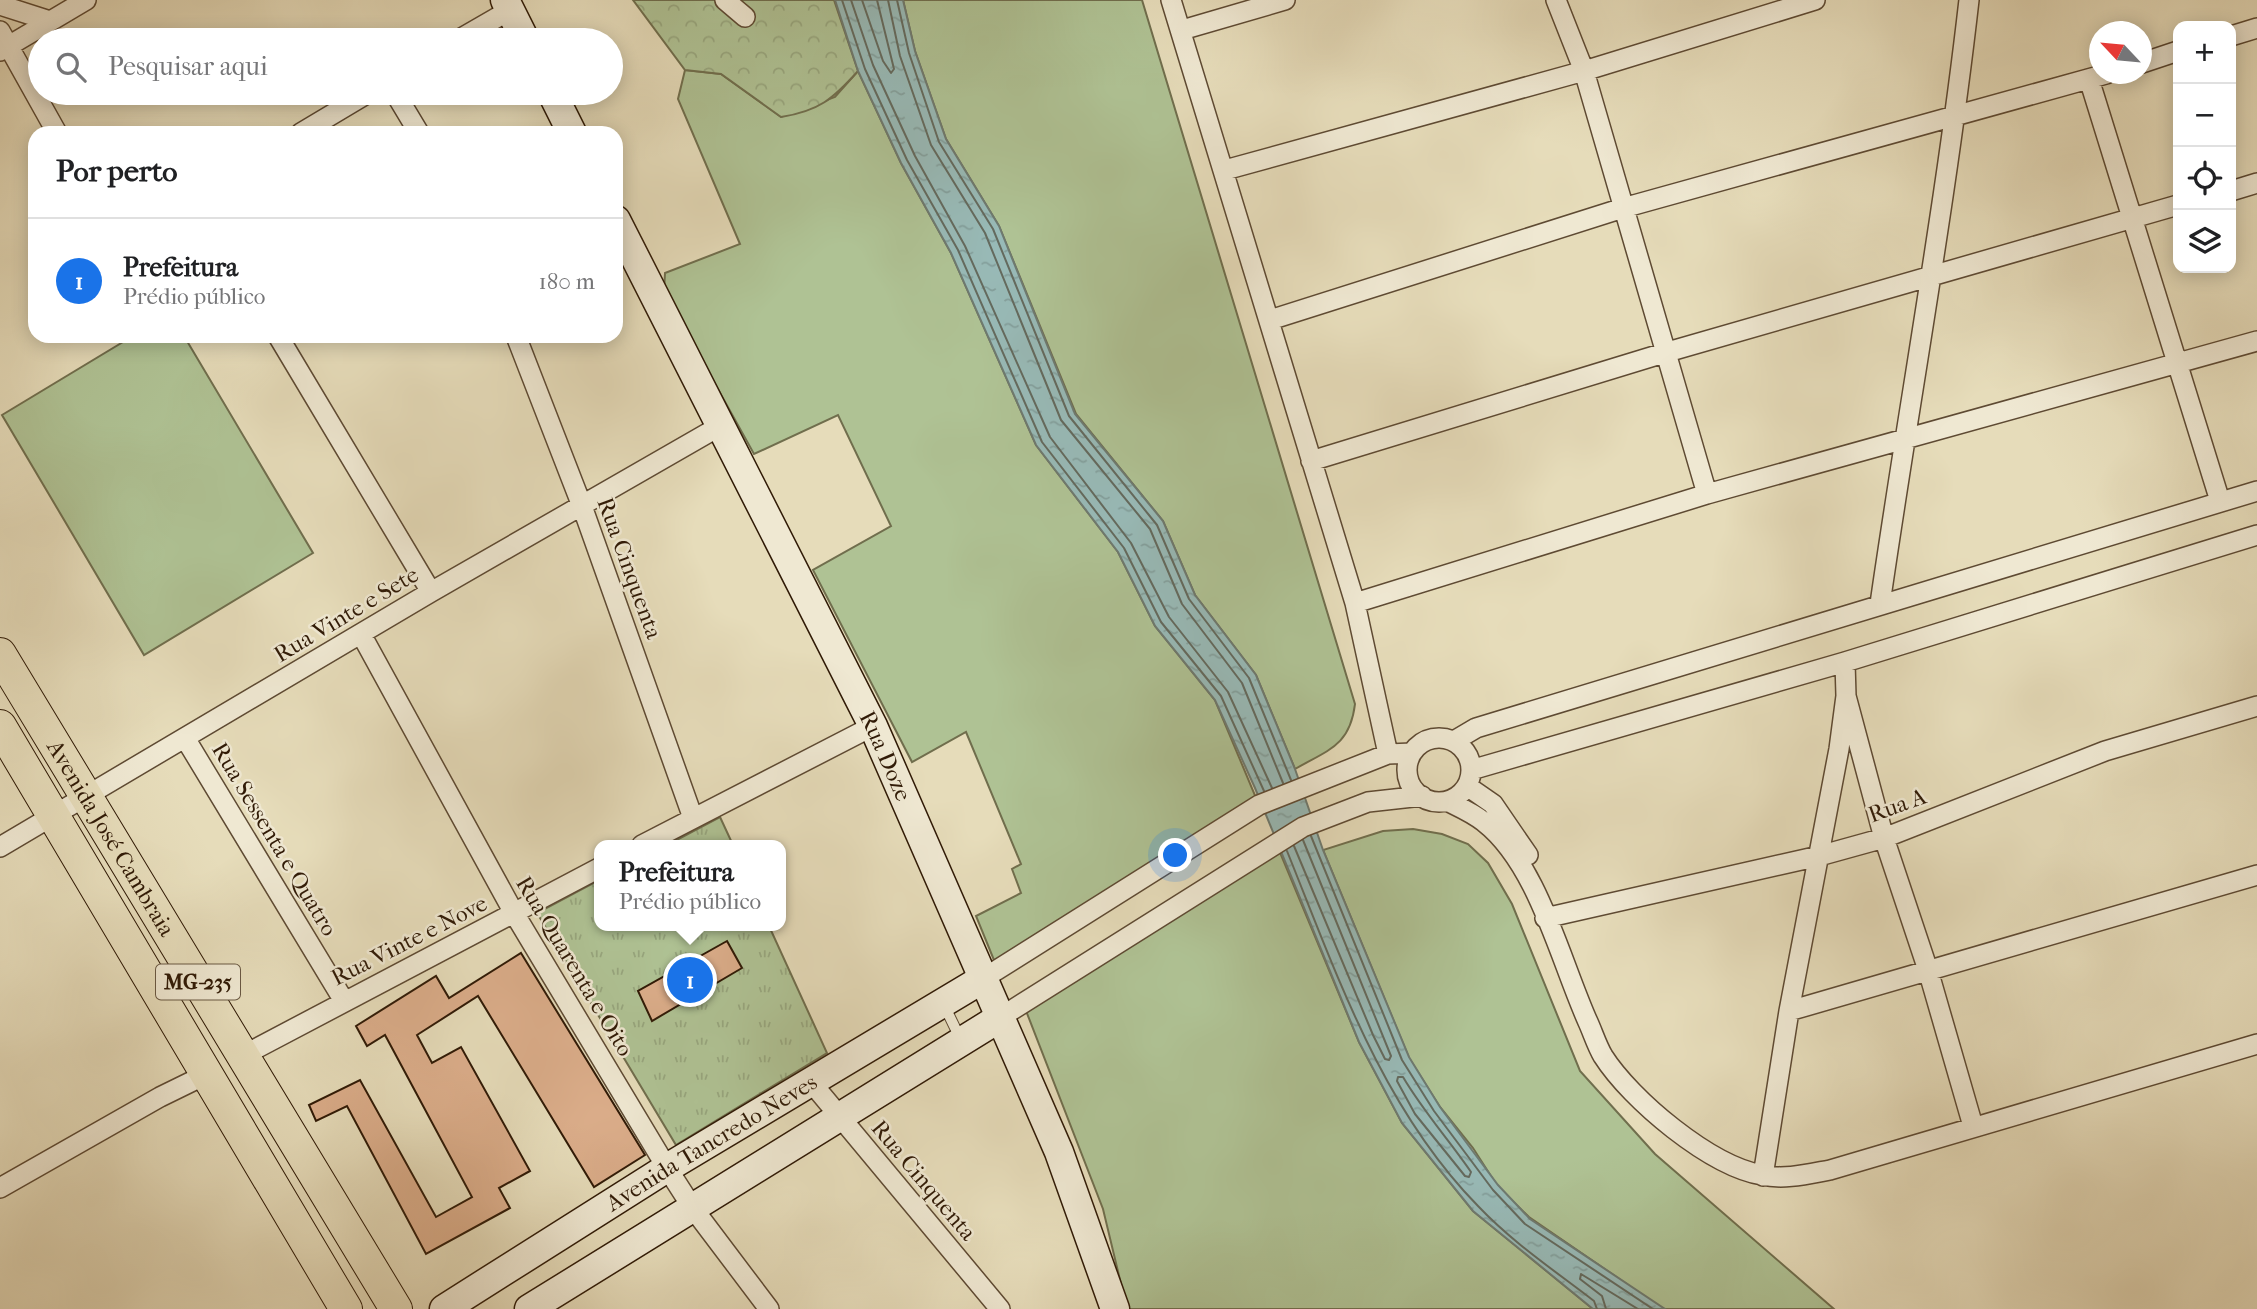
<!DOCTYPE html>
<html lang="pt">
<head>
<meta charset="utf-8">
<style>
	:root { --surface:#fff; --page:#f2f2f2; --text:#202124; --muted:#757577; --line:#e0e0e0; --accent:#1a73e8 }
	body { margin:0; font-family:"IM FELL French Canon",serif; background:var(--page); color:var(--text) }
	.controls { position:absolute; right:21px; top:21px; display:grid; overflow:hidden; border-radius:14px; box-shadow:0 4px 18px #0003 }
	.controls button { width:63px; height:63px; display:grid; place-items:center; padding:0; border:0; border-bottom:2px solid var(--line); background:var(--surface); color:var(--text); font:35px sans-serif }
	.compass { position:absolute; left:2089px; top:21px; width:63px; height:63px; border-radius:50%; background:var(--surface); box-shadow:0 4px 18px #0003; rotate:296deg }
	.you { position:absolute; left:1176px; top:856px; width:24px; height:24px; margin:-18px; border:5px solid #fff; border-radius:50%; background:#1a73e8; box-shadow:0 0 0 10px #1a73e833 }
	.badge { display:grid; place-items:center; width:46px; height:46px; border-radius:50%; background:var(--accent); color:#fff; font-size:23px; font-weight:700 }
	.pin { position:absolute; translate:-50% -50%; border:4px solid #fff; box-shadow:0 2px 7px #0006 }
	.popup { position:absolute; left:594px; top:840px; width:192px; height:91px; box-sizing:border-box; display:grid; place-content:center; border-radius:14px; background:var(--surface); filter:drop-shadow(0 2px 5px #0005); font-size:23px; white-space:nowrap; color:var(--muted) }
	.popup b { font-size:26px; color:var(--text) }
	.popup::after { content:''; position:absolute; left:50%; top:100%; margin-left:-14px; border:14px solid transparent; border-top-color:var(--surface) }
	.list { margin:0; padding:0; list-style:none }
	h2 { display:flex; justify-content:space-between; align-items:center; height:91px; margin:0; padding:0 28px; font-size:30px }
	h2 small { font-size:23px; font-weight:400; color:var(--muted) }
	.list li { display:grid; grid-template-columns:46px 1fr auto; gap:21px; align-items:center; box-sizing:border-box; height:126px; padding:0 28px; border-top:2px solid var(--line) }
	.list b { display:block; font-size:26px; white-space:nowrap }
	.list p { margin:0; font-size:23px; white-space:nowrap; color:var(--muted) }
	.list em { font-size:23px; font-style:normal; color:var(--muted) }
	.icon { flex:none; width:38px; height:38px; fill:none; stroke:currentColor; stroke-width:2; stroke-linecap:round; stroke-linejoin:round }
	.map { position:relative; flex:none; width:2257px; height:1309px; overflow:hidden }
	.search { position:absolute; background:var(--surface); box-shadow:0 4px 18px #0003; left:28px; top:28px; width:595px; height:77px; display:flex; align-items:center; gap:18px; box-sizing:border-box; padding:0 24px; border-radius:38px; color:var(--muted); font-size:26px }
	.panel { position:absolute; background:var(--surface); box-shadow:0 4px 18px #0003; left:28px; top:126px; width:595px; height:217px; border-radius:21px }
	.map>svg:first-child { display:block }
	.green { fill:#afc294; stroke:#706e4d; stroke-width:2 }
	.forest { fill:url(#forest-crowns); stroke:#706e4d; stroke-width:2 }
	.park { fill:url(#park-tufts); stroke:#706e4d; stroke-width:2 }
	.water { fill:url(#water-ripples); stroke:#6e7a70; stroke-width:2 }
	.lines { fill:none; stroke-linecap:round; stroke-linejoin:round }
	.shore { stroke:#646a5e; stroke-width:2 }
	.building { fill:#dbad8a; stroke:#301a06; stroke-width:2 }
	.lane-casing { stroke:#5e4a33; stroke-width:12 }
	.street-casing { stroke:#5e4a33; stroke-width:22 }
	.secondary-casing { stroke:#301a06; stroke-width:31 }
	.primary-casing { stroke:#301a06; stroke-width:34 }
	.lane { stroke:#efe8d2; stroke-width:10 }
	.street { stroke:#efe8d2; stroke-width:19 }
	.secondary { stroke:#efe8d2; stroke-width:28 }
	.primary { stroke:#e6dcba; stroke-width:32 }
	.labels { text-anchor:middle; stroke-width:5; stroke-linejoin:round; paint-order:stroke }
	.shield { fill:#efe8d2; stroke:#695843; stroke-width:2 }
	.shield-label { font-size:21px; font-weight:bold; fill:#301a06 }
	.street-label { font-size:23px; fill:#301a06; stroke:#efe8d2 }
</style>
</head>
<body>
<div class="map">
<svg width="2257" height="1309" viewBox="0 0 2257 1309">
	<defs>
		<pattern id="forest-crowns" width="20" height="18" patternUnits="userSpaceOnUse" patternTransform="scale(1.75)"><rect width="20" height="18" fill="#afc294"/><path d="M2 6a3 3 0 1 1 6 0M12 15a3 3 0 1 1 6 0" fill="none" stroke="#97a67e"/></pattern>
		<pattern id="park-tufts" width="24" height="20" patternUnits="userSpaceOnUse" patternTransform="scale(1.75)"><rect width="24" height="20" fill="#afc294"/><path d="M3 7l-1-3M5 7V3M7 7l1-3M15 17l-1-3M17 17v-4M19 17l1-3" fill="none" stroke="#97a67e"/></pattern>
		<pattern id="water-ripples" width="26" height="14" patternUnits="userSpaceOnUse" patternTransform="scale(1.75)"><rect width="26" height="14" fill="#98bab7"/><path d="M2 4q2-2 4 0t4 0M15 11q2-2 4 0t4 0" fill="none" stroke="#839f9c"/></pattern>
	</defs>
	<rect width="100%" height="100%" fill="#e6dcba"/>
	<filter id="stains"><feTurbulence type="fractalNoise" baseFrequency=".00286" numOctaves="4"/><feColorMatrix values="0 0 0 0 .2 0 0 0 0 .09 0 0 0 0 .02 0 0 0 .5 -.17"/></filter>
	<radialGradient id="worn" r=".72"><stop offset=".6" stop-color="#630" stop-opacity="0"/><stop offset="1" stop-color="#630" stop-opacity=".3"/></radialGradient>
	<path class="green" d="M903,0H1142L1355,704C1350,746 1328,750 1295,769L1256,675L1195,595L1163,521L1076,414L999,226L946,139L915,51Z
		M685,70L721,74L781,117L835,97L858,71L901,163L951,253L1036,445L1118,552L1155,626L1215,700L1259,805L998,970L976,916L1021,893L1012,869L1021,864L966,732L912,762L813,570L891,526L838,415L754,454L664,292L665,273L740,244L678,99Z
		M133,336H184L313,553L144,655L2,415Z
		M1413,829L1442,834L1468,844L1488,863L1512,904L1580,1071L1655,1154L1834,1309H1663L1529,1217L1498,1187L1473,1148L1440,1107L1409,1058L1323,850L1383,831Z
		M1279,850L1359,1042L1402,1123L1473,1211L1593,1309H1127L1103,1209L1023,1003Z"/>
	<path class="forest" d="M633,0H834L858,71C833,99 819,111 781,117L721,74L685,70Z"/>
	<path class="park" d="M720,817L733,845H667Z
		M599,880V926H769L827,1053L676,1145L537,913Z"/>
	<path class="water" d="M835,0H903L915,51L946,139L999,226L1075,414L1163,521L1195,595L1256,675L1295,769L1323,850L1409,1057L1440,1107L1498,1185L1530,1219L1665,1309H1593L1473,1211L1402,1123L1359,1042L1255,788L1215,700L1155,626L1118,552L1036,445L951,253L901,163L858,71Z"/>
	<g class="lines">
		<path class="shore" d="M842,0L865,69L907,160L958,250L1042,442L1124,548L1161,622L1221,696L1264,791
			M851,0L873,65L915,156L965,246L1050,437L1131,543L1169,617L1228,692L1272,788
			M862,0L883,61L891,73L894,69L877,0
			M888,0L900,56L931,145L985,233L1061,420L1150,529L1182,604L1242,683L1283,783
			M897,0L909,53L939,142L993,229L1069,416L1157,525L1189,599L1249,678L1291,780
			M1311,836L1402,1060L1434,1111L1493,1190L1525,1224L1653,1309
			M1294,846L1373,1035L1385,1059L1389,1060L1391,1056L1303,840
			M1287,851C1337,975 1382,1108 1478,1206C1512,1242 1555,1271 1594,1301L1597,1309
			M1398,1077H1403C1423,1111 1449,1140 1471,1172L1469,1177L1465,1176L1415,1114L1397,1081Z
			M1606,1309L1602,1296L1580,1279L1581,1274L1638,1309"/>
	</g>
	<path class="building" d="M727,941L742,968L652,1021L638,991Z
		M521,953L645,1155L594,1187L478,996L417,1035L432,1063L461,1047L530,1171L499,1188L510,1208L426,1254L347,1106L316,1121L309,1105L360,1080L436,1217L472,1197L385,1035L367,1046L356,1026L436,976L449,998Z"/>
	<g class="lines">
		<defs>
			<path id="lane" d="M944,1005L960,1038"/>
			<path id="street" d="M725,0L745,17
				M1171,0L1355,603L1388,754
				M1556,0L1584,71L1707,494
				M0,5L50,21
				M1182,30L1285,0
				M0,31L57,133
				M2231,36L2257,28
				M458,40L510,10
				M0,51L86,0
				M2142,63L2178,51
				M2089,79L2220,501
				M395,93L419,133
				M301,133L368,93
				M1225,170L1584,71L1815,0
				M2231,191L2257,183
				M1270,320L1623,208L2106,74
				M278,336L431,592
				M516,336L582,506L693,818
				M1311,461L1664,353L2178,205
				M1355,603L1707,494L2257,341
				M1880,604C1909,403 1946,203 1969,0
				M361,634L514,913L667,1168L692,1207L769,1309
				M1845,662L1846,696L1884,838L1928,970L1973,1126
				M185,738L344,1001
				M1407 770a32 32 0 1 1 64 0a32 32 0 1 1-64 0Z
				M1454,741L1476,728L2257,491
				M1471,770L1845,662L2257,535
				M1467,786L1493,804L1528,855
				M1447,801C1459,807 1473,813 1484,822C1538,864 1560,960 1588,1022C1593,1033 1597,1046 1603,1056C1631,1100 1710,1166 1762,1175C1784,1180 1808,1174 1830,1170L2257,1044
				M642,845L873,726
				M0,847L431,592L720,426
				M1545,918L1819,856L1884,838L2105,751L2257,706
				M981,980L1259,805L1388,754L1412,753
				M1789,1011L2257,875
				M1001,1017L1303,827L1368,802L1422,796
				M242,1056L599,868
				M811,1082L1000,1309
				M1763,1176L1789,1011L1839,749L1846,696
				M0,1188L160,1097L207,1074"/>
			<g id="secondary">
				<path d="M505,0L525,40"/>
				<path d="M552,93L572,133"/>
				<path id="s1" d="M616,220L873,726L1059,1152L1115,1309"/>
				<path id="s2" d="M444,1309L667,1168L981,980"/>
				<path d="M529,1309L1001,1017"/>
			</g>
			<g id="primary">
				<path id="s3" d="M0,654L396,1309"/>
				<path d="M0,726L346,1309"/>
			</g>
		</defs>
		<use href="#lane" class="lane-casing"/>
		<use href="#street" class="street-casing"/>
		<use href="#secondary" class="secondary-casing"/>
		<use href="#primary" class="primary-casing"/>
		<use href="#lane" class="lane"/>
		<use href="#street" class="street"/>
		<use href="#secondary" class="secondary"/>
		<use href="#primary" class="primary"/>
	</g>
	<g class="labels">
		<rect class="shield" x="156" y="964.5" width="84" height="35" rx="5"/>
		<g class="shield-label">
			<text x="198" y="989">MG-235</text>
		</g>
		<g class="street-label">
			<text transform="translate(630 568) rotate(70)" y="8">Rua Cinquenta</text>
			<text transform="translate(346 614) rotate(-31)" y="8">Rua Vinte e Sete</text>
			<text dy="8" stroke="none"><textPath href="#s1" startOffset="600">Rua Doze</textPath></text>
			<text transform="translate(1897 805) rotate(-20)" y="8">Rua A</text>
			<text dy="8" stroke="none"><textPath href="#s3" startOffset="215">Avenida José Cambraia</textPath></text>
			<text transform="translate(275 839) rotate(59)" y="8">Rua Sessenta e Quatro</text>
			<text transform="translate(409 940) rotate(-27)" y="8">Rua Vinte e Nove</text>
			<text transform="translate(575 966) rotate(59)" y="8">Rua Quarenta e Oito</text>
			<text dy="8" stroke="none"><textPath href="#s2" startOffset="315">Avenida Tancredo Neves</textPath></text>
			<text transform="translate(924 1180) rotate(50)" y="8">Rua Cinquenta</text>
		</g>
	</g>
	<rect width="100%" height="100%" filter="url(#stains)"/>
	<rect width="100%" height="100%" fill="url(#worn)"/>
</svg>
<div class="controls">
<button>+</button>
<button>−</button>
<button><svg class="icon" aria-label="locate" viewBox="0 0 24 24"><circle cx="12" cy="12" r="6"/><path d="M12 2v4M12 18v4M2 12h4M18 12h4"/></svg></button>
<button><svg class="icon" aria-label="layers" viewBox="0 0 24 24"><path d="M12 4l9 5-9 5-9-5zM3 14l9 5 9-5"/></svg></button>
</div>
<svg class="compass" viewBox="-18 -18 36 36"><path d="M0-13l5 13h-10z" fill="#e53935"/><path d="M0 13l5-13h-10z" fill="#757577"/></svg>
<div class="you"></div>
<div class="pin badge" style="left:690px;top:980px">1</div>
<div class="popup"><b>Prefeitura</b>Prédio público</div>
<div class="search"><svg class="icon" aria-label="search" viewBox="0 0 24 24"><circle cx="10" cy="10" r="6"/><path d="M15 15l6 6"/></svg>Pesquisar aqui</div>
<section class="panel">
<h2>Por perto<small></small></h2>
<ul class="list">
<li><span class="badge">1</span><div><b>Prefeitura</b><p>Prédio público</p></div><em>180 m</em></li>
</ul>
</section>
</div>
</body>
</html>
